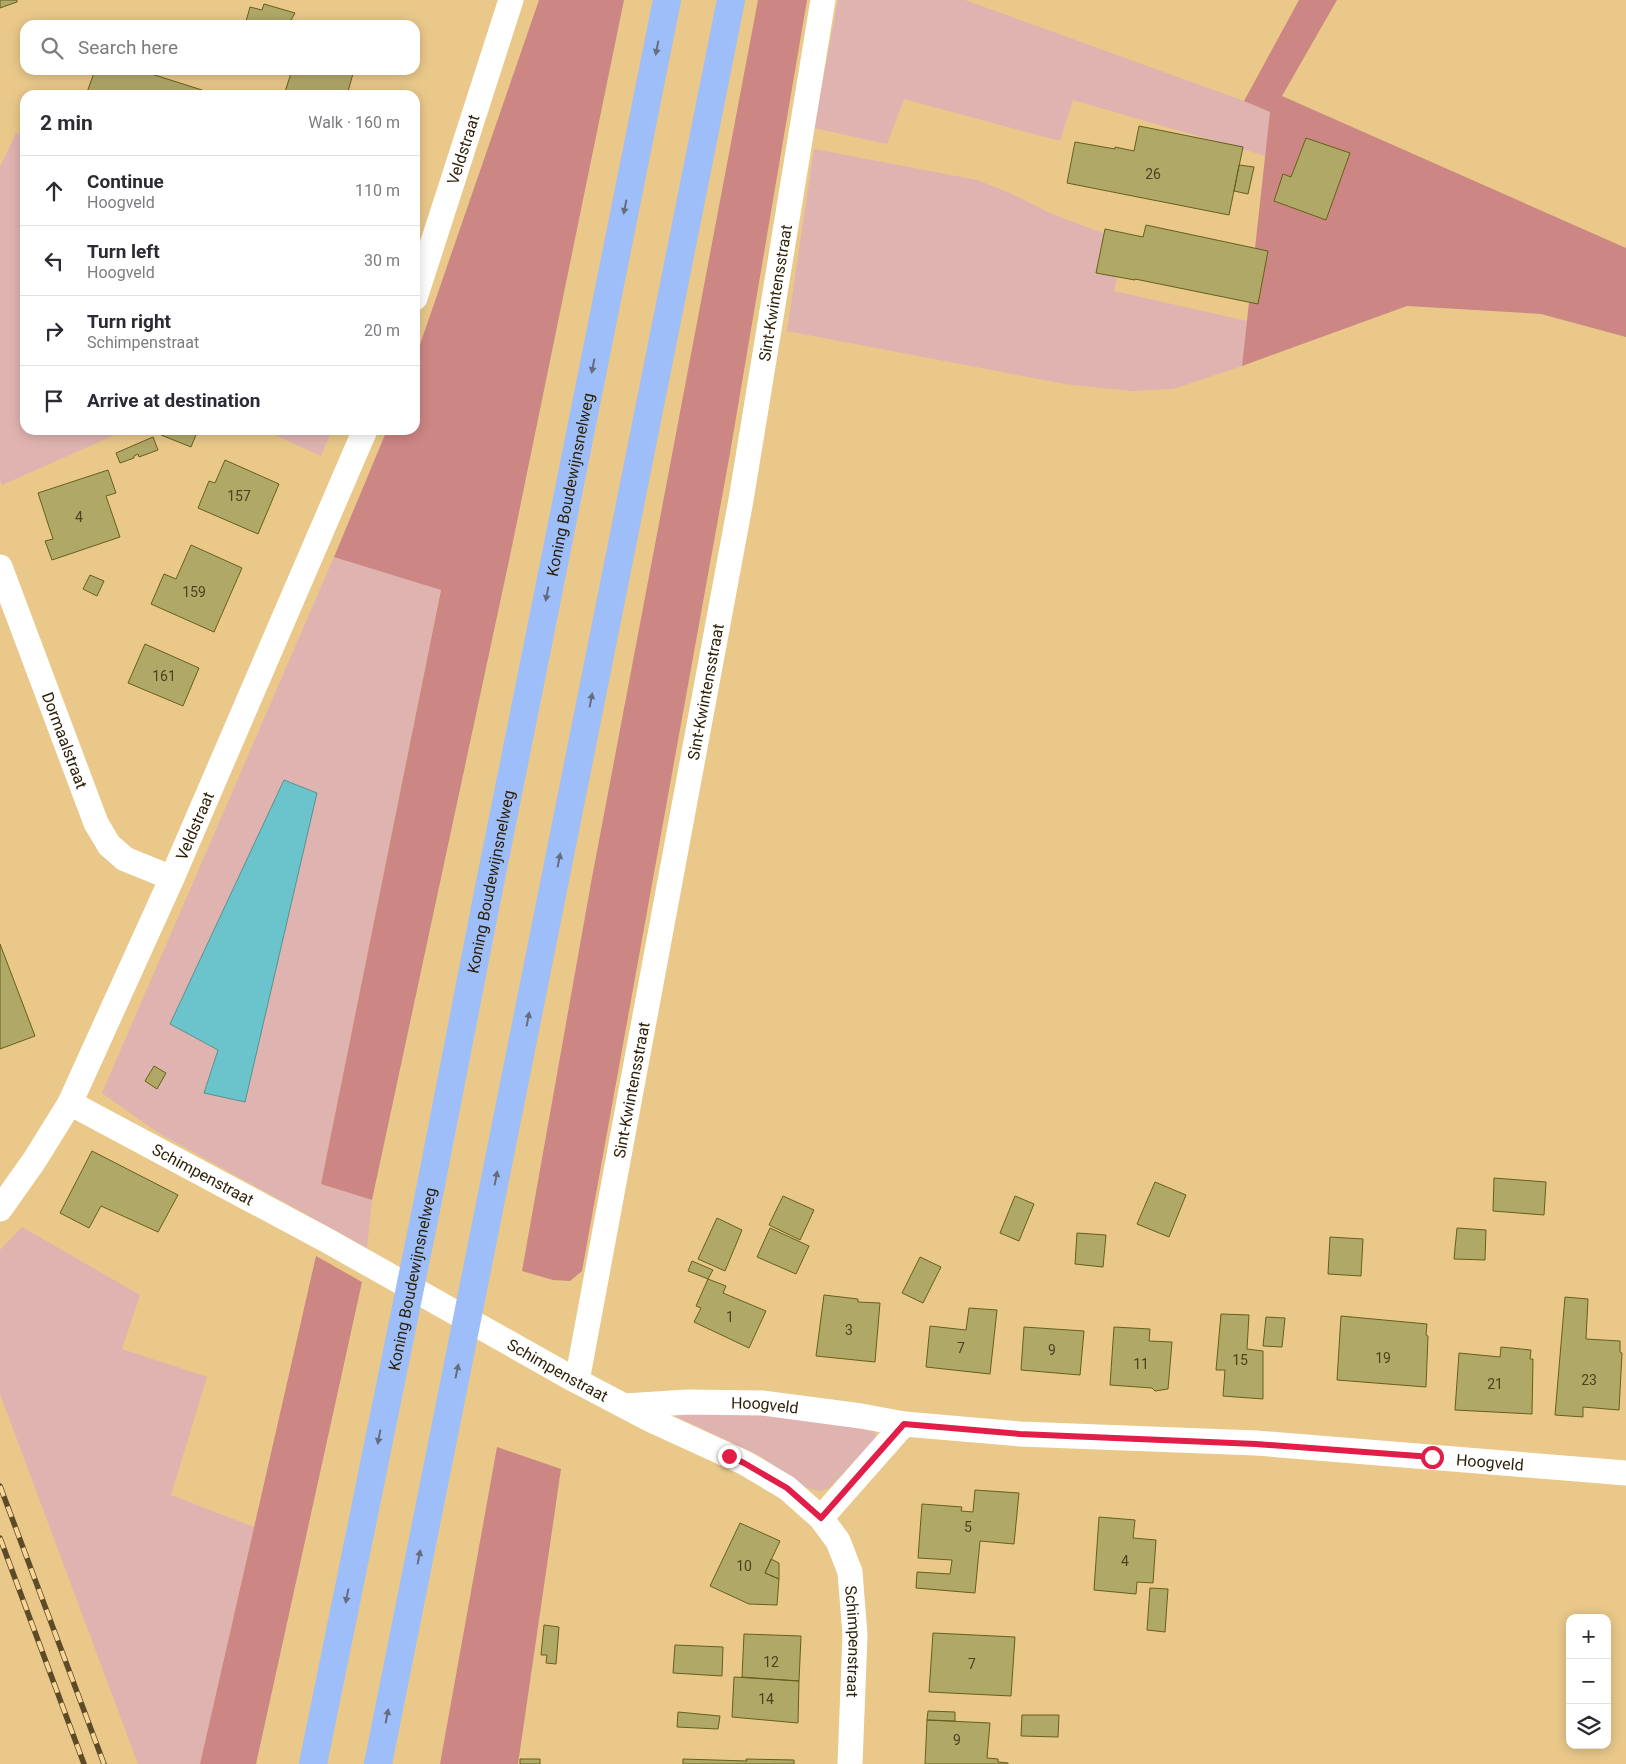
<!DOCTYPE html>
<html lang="en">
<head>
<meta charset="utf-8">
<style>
	:root { --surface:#fff; --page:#f2f2f3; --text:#2b2b33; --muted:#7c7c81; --line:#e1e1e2 }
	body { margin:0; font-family:Roboto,sans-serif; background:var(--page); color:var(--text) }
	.controls { position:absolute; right:15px; bottom:15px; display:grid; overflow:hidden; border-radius:10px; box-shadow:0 2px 12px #0003 }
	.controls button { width:45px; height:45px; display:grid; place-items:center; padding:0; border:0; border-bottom:1px solid var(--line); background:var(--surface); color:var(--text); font:25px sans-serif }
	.stop { position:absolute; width:15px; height:15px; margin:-11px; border:4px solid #e11d48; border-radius:50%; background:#fff }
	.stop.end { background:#e11d48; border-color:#fff; box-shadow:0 1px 5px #0008 }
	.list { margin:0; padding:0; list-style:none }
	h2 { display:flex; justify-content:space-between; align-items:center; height:65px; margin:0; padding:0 20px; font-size:21px }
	h2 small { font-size:16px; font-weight:400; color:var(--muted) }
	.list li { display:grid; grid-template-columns:32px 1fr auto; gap:15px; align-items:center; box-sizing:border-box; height:70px; padding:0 20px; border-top:1px solid var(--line) }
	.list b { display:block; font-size:19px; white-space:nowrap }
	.list p { margin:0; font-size:16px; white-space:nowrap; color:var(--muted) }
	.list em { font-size:16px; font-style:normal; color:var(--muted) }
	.icon { flex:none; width:28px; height:28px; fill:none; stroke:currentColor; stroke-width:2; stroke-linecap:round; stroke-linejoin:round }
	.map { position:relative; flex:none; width:1626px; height:1764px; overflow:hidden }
	.search { position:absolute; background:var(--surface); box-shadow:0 2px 12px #0003; left:20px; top:20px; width:400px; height:55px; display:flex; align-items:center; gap:12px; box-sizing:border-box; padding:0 18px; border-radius:15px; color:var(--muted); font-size:19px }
	.panel { position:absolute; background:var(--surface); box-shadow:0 2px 12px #0003; left:20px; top:90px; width:400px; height:345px; border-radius:15px }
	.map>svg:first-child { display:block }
	.green { fill:#dfb3b0; fill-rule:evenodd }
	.forest { fill:#cc8684 }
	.water { fill:#6bc4cb; stroke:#589290 }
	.building { fill:#b0a867; stroke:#675f1b }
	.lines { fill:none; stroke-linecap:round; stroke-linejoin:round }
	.street { stroke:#fff; stroke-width:25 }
	.highway { stroke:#9ebef9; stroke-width:28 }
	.rail-casing { stroke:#5d4b28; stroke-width:5.5 }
	.rail { stroke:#f6d597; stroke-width:4; stroke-dasharray:11; stroke-linecap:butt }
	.oneway { fill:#656e80 }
	.route { stroke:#e11d48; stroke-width:6 }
	.labels { text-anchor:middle; stroke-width:5; stroke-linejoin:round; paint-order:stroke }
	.number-label { font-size:14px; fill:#4d411e }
	.street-label { font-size:16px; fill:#2c1f06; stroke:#f6d597 }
</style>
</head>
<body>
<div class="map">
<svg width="1626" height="1764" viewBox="0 0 1626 1764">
	<rect width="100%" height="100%" fill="#e9c88a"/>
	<path class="green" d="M838,0H965L1244,101L1270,112L1266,156L1073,100L1060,141L904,99L887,144L814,128Z
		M16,133L25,136V430H126L2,485L0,480V167Z
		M814,149L977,180L1010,193L1050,213L1126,242L1114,291L1247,321L1242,366L1173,389L1131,391L1065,384L787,331Z
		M264,430H332L321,456Z
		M334,557L441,589L321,1184L372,1200L367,1248L157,1132L102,1093ZM284,780L245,1102L204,1093L218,1050L170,1024Z
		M22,1227L140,1295L122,1349L207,1377L171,1495L254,1527L200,1764H138L0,1394V1250Z
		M679,1409L786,1415L874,1431L877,1438L829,1488L820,1491L804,1487L760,1456L675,1416Z"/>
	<path class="forest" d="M539,0H624L511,551L372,1200L321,1184L441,590L334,557L387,430H415V359Z
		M758,0H807L730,453L582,1271L570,1281L553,1280L522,1271L591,883Z
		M1299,0H1337L1282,96L1626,248V337L1541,314L1407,306L1242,366L1270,112L1244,101Z
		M316,1256L362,1282L256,1764H200Z
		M497,1447L561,1469L518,1764H440Z"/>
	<path class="water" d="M284,780L317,793L245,1102L204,1093L218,1050L170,1024Z"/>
	<path class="building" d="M0,0H17V2L0,8Z
		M264,4L295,13L291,20L295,21L294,25H245L250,7L262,10Z
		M95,70H139L205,91L203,95H86Z
		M292,70H354L347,95H284Z
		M1139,126L1243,147L1229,215L1067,183L1075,142L1115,149V147L1134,151Z
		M1306,138L1350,153L1326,220L1274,201L1283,174L1291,177Z
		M1239,165L1254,167L1248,194L1234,191Z
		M1146,225L1268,251L1258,304L1135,279V280L1096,273L1105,229L1143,237Z
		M163,430H198L191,447L161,435Z
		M153,437L158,450L139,457L138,454L134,456V458L120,463L116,453Z
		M225,460L279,484L258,534L198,508L209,481L215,483Z
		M108,470L116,493L106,496L120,537L52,560L45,541L53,539L38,493Z
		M191,545L242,568L214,632L151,604L164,574L176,579Z
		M90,575L104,581L97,596L83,589Z
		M145,644L199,668L183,706L128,683Z
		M0,944L35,1036L0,1049Z
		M154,1066L166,1073L157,1089L145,1081Z
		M92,1151L178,1195L158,1232L101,1206L89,1228L60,1213Z
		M1494,1178L1546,1182L1544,1215L1493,1211Z
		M1155,1182L1186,1195L1169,1237L1137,1224Z
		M783,1196L814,1210L800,1240L769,1225Z
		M1015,1196L1034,1204L1019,1241L1000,1233Z
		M717,1218L742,1230L725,1271L698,1259Z
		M770,1228L809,1246L796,1274L757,1257Z
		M1457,1228L1486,1230L1485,1260L1454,1259Z
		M1077,1233L1106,1235L1103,1267L1075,1264Z
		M1330,1237L1363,1239L1361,1276L1328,1274Z
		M920,1257L941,1267L923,1303L902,1293Z
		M692,1261L713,1270L708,1279L688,1271Z
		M708,1279L726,1286L723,1293L766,1311L749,1348L694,1322L701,1308L696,1306Z
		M824,1295L858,1299V1302L880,1303L875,1362L816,1356Z
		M1565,1297L1588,1299L1586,1339L1620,1341V1352L1622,1353L1619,1410L1583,1407V1417L1555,1415Z
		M969,1308L997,1310L990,1374L926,1367L930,1326L966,1330Z
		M1221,1314L1249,1315L1247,1349L1263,1351V1399L1223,1396L1225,1370H1216Z
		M1341,1316L1427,1324L1426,1335L1428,1336L1426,1387L1337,1380Z
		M1266,1317L1285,1318L1282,1347L1263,1346Z
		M1024,1327L1084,1331L1080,1375L1021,1370Z
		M1114,1327L1150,1329L1149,1341L1172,1342L1168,1389L1155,1391L1152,1388L1110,1385Z
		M1501,1347L1531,1350L1530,1359H1533L1532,1414L1455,1410L1459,1353L1500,1357Z
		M975,1490L1019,1493L1014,1544L980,1541L975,1593L916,1588L917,1572L950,1574L952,1560L918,1558L922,1504L962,1507L961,1511L973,1512Z
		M1099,1517L1135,1520L1133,1538L1156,1540L1153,1583L1137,1582L1136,1594L1094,1590Z
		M740,1523L780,1541L765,1573L779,1579L777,1605L749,1604L710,1586Z
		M771,1559L779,1563V1579L765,1573Z
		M1150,1588L1168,1589L1165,1632L1147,1630Z
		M544,1625L559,1627L556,1664L546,1663L547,1655H541Z
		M933,1633L1015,1637L1011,1696L929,1692Z
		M744,1634L801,1636L799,1681L742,1677Z
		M675,1645L723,1647L722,1676L673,1673Z
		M734,1677L799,1681L798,1723L732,1717Z
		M928,1711L955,1712V1721L927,1720Z
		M678,1712L720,1716L718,1729L677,1727Z
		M1022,1715H1059L1058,1737L1021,1736Z
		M927,1720L990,1723L987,1758L998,1759V1762L1008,1763V1764H925Z
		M520,1759H540V1764H520Z
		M683,1759L747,1761L746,1759L794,1760V1764H683Z"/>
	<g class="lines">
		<g class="street">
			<path id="s1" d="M415,298L511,0"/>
			<path id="s2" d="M0,567L96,823L109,845L125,859L172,878"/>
			<path id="s3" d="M70,1103L328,1241L573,1379L651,1420L745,1463L787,1488L821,1518L838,1541L850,1572L855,1635L850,1764"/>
			<path id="s4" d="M0,1209L34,1161L70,1103L172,878L365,430"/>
			<path id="s5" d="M577,1381L741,500L823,0"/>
			<path id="s6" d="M625,1406L687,1402L762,1403L861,1416L904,1424L1020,1434L1256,1443L1626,1473"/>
			<path d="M821,1518L904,1424"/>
		</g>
		<g class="highway">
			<path id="s7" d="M313,1764L429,1195L486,903L667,0"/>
			<path d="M378,1764L731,0"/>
		</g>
		<defs>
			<path id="rail" d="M0,1486L104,1764
				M0,1538L84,1764"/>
		</defs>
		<use href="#rail" class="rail-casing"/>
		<use href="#rail" class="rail"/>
	</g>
	<defs><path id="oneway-solid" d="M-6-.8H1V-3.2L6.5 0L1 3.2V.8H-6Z" transform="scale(1.25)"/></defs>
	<g class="oneway">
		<use href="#oneway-solid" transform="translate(657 48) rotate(101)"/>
		<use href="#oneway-solid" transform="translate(625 207) rotate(101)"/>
		<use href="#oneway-solid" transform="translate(593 366) rotate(101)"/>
		<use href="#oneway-solid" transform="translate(547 594) rotate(101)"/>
		<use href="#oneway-solid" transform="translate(591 700) rotate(-79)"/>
		<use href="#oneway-solid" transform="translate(559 860) rotate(-79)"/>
		<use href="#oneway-solid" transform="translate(528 1019) rotate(-79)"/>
		<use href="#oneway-solid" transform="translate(496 1178) rotate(-79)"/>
		<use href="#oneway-solid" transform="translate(457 1371) rotate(-78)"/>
		<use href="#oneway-solid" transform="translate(379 1437) rotate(101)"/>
		<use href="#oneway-solid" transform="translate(419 1557) rotate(-79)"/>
		<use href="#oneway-solid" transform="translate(347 1596) rotate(101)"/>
		<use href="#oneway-solid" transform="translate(387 1716) rotate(-79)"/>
	</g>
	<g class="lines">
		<path class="route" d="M729,1456L744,1463L787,1488L821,1518L904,1424L1020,1434L1256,1444L1432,1457"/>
	</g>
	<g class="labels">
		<g class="number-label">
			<text x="1153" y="179">26</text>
			<text x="239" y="501">157</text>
			<text x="79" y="522">4</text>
			<text x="194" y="597">159</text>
			<text x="164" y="681">161</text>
			<text x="730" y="1322">1</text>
			<text x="849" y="1335">3</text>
			<text x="961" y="1353">7</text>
			<text x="1052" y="1355">9</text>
			<text x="1383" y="1363">19</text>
			<text x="1240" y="1365">15</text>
			<text x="1141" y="1369">11</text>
			<text x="1589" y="1385">23</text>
			<text x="1495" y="1389">21</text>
			<text x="968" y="1532">5</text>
			<text x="1125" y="1566">4</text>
			<text x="744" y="1571">10</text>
			<text x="771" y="1667">12</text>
			<text x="972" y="1669">7</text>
			<text x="766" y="1704">14</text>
			<text x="957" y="1745">9</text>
		</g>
		<g class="street-label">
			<text dy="6" stroke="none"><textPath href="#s1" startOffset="156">Veldstraat</textPath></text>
			<text dy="6" stroke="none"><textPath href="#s5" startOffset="1106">Sint-Kwintensstraat</textPath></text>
			<text dy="6" stroke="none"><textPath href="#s7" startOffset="1305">Koning Boudewijnsnelweg</textPath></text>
			<text dy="6" stroke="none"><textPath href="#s5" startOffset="701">Sint-Kwintensstraat</textPath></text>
			<text dy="6" stroke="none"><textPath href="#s2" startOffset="185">Dormaalstraat</textPath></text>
			<text dy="6" stroke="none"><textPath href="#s4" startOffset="431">Veldstraat</textPath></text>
			<text dy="6" stroke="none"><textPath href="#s7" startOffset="900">Koning Boudewijnsnelweg</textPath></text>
			<text dy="6" stroke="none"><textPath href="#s5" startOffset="296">Sint-Kwintensstraat</textPath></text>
			<text dy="6" stroke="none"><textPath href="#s3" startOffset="151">Schimpenstraat</textPath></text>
			<text dy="6" stroke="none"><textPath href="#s7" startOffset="495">Koning Boudewijnsnelweg</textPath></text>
			<text dy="6" stroke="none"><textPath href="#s3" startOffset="556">Schimpenstraat</textPath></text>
			<text dy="6" stroke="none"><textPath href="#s6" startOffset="140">Hoogveld</textPath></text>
			<text dy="6" stroke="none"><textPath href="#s6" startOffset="868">Hoogveld</textPath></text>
			<text dy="6" stroke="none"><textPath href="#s3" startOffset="991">Schimpenstraat</textPath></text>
		</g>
	</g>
</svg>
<div class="controls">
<button>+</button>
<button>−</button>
<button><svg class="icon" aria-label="layers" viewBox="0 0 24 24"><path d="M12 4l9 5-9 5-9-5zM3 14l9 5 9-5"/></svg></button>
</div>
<div class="stop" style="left:1432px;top:1457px"></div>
<div class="stop end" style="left:729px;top:1456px"></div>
<div class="search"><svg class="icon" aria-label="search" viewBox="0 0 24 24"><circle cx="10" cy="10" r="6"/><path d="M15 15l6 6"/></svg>Search here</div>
<section class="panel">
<h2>2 min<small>Walk · 160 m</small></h2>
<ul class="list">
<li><svg class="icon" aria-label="ahead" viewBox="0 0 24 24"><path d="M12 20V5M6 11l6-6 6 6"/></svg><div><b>Continue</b><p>Hoogveld</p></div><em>110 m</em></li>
<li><svg class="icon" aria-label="left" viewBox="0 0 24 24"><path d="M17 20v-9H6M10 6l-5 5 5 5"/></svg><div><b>Turn left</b><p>Hoogveld</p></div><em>30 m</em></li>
<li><svg class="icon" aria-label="right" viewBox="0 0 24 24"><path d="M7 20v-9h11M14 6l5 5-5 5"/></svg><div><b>Turn right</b><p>Schimpenstraat</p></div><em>20 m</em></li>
<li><svg class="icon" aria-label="arrive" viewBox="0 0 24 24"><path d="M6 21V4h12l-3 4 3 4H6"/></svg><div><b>Arrive at destination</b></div></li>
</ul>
</section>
</div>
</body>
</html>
